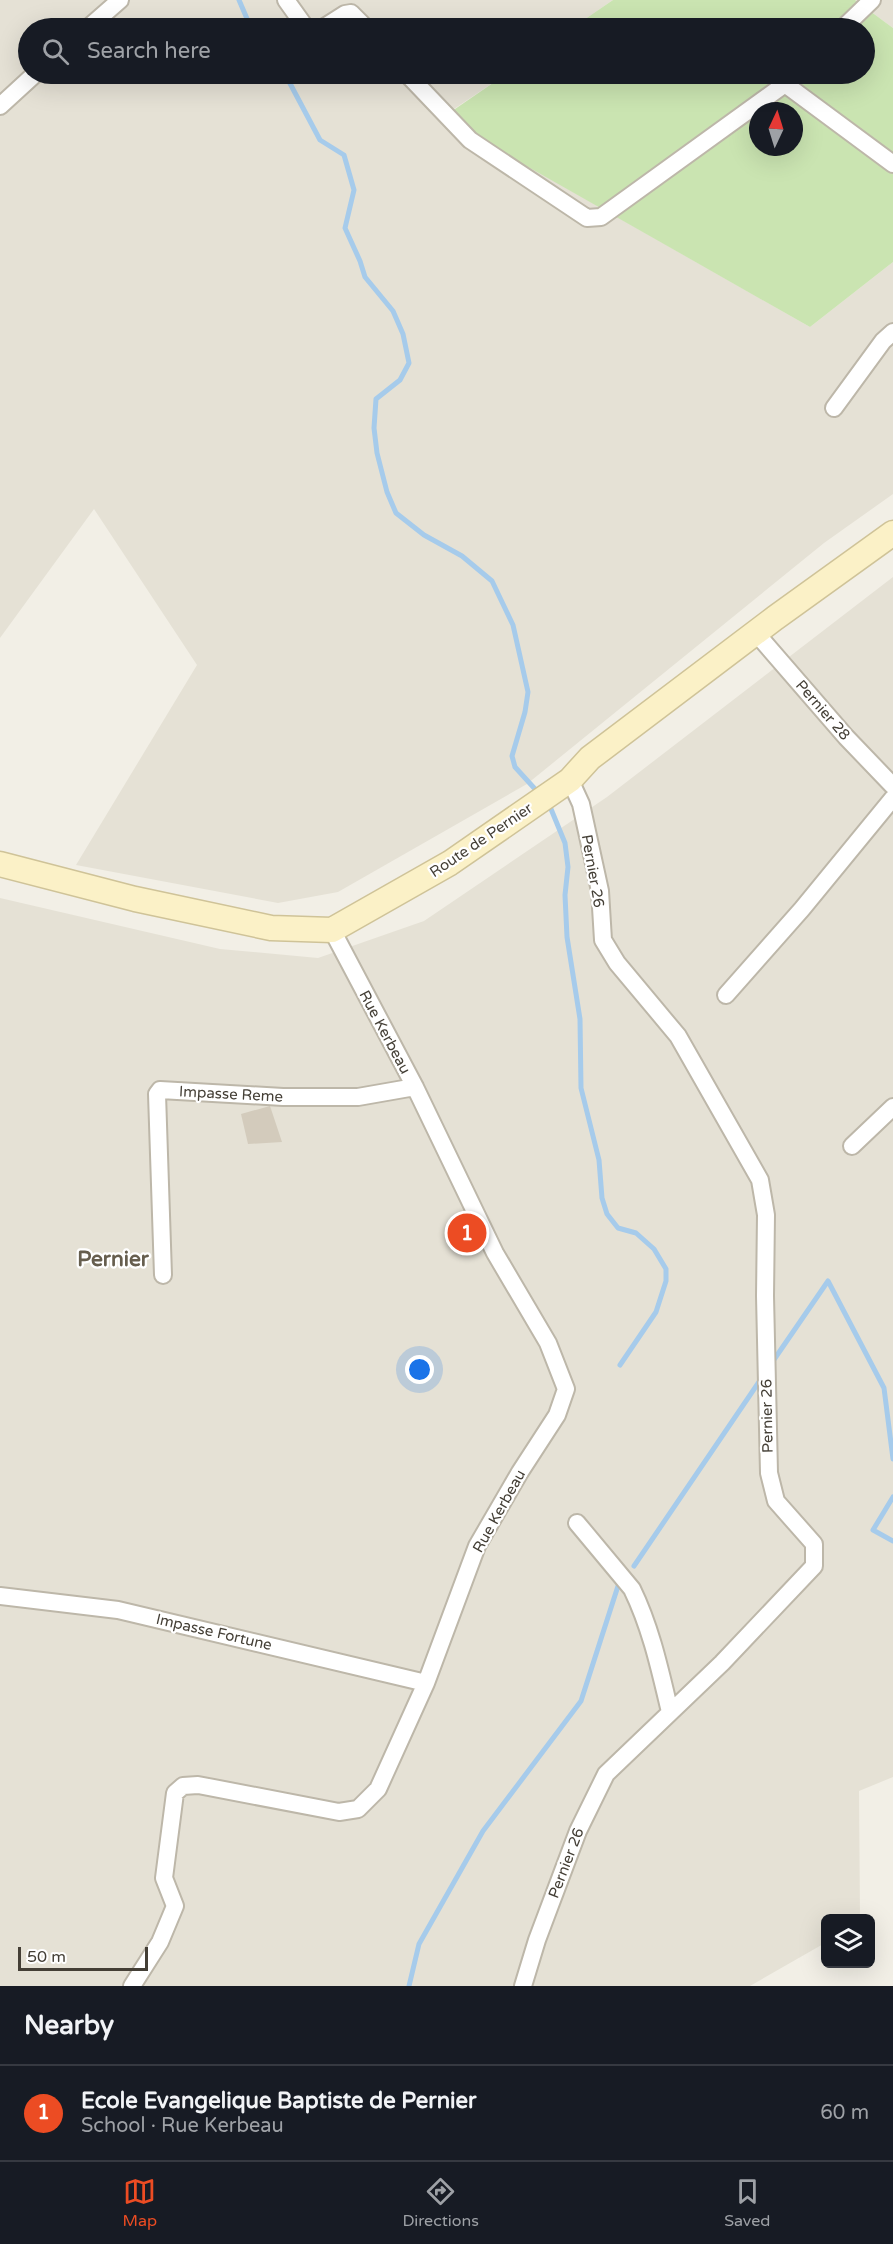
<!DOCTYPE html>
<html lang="en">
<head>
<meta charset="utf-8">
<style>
	:root { --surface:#171b24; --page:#242831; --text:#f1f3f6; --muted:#9ea1a6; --line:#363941; --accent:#ec4c23 }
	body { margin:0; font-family:"Varela Round",sans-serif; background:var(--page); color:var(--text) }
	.controls { position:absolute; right:18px; bottom:18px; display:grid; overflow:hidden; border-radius:9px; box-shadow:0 6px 24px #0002 }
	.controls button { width:54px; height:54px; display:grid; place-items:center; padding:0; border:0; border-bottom:2px solid var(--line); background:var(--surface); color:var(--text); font:30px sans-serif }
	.compass { position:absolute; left:749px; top:102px; width:54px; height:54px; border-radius:50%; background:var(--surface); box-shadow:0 6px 24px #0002; rotate:4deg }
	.scale { position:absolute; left:18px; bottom:15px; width:130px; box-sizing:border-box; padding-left:6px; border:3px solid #443f36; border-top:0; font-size:16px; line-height:21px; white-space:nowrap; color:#443f36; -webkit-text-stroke:4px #fff; paint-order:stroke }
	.you { position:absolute; left:420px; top:1370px; width:21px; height:21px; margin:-15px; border:4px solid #fff; border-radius:50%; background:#1a73e8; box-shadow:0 0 0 9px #1a73e833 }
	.badge { display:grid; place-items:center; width:39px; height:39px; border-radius:50%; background:var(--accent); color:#fff; font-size:20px; font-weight:700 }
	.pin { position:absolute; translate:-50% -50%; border:3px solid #fff; box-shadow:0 2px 6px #0006 }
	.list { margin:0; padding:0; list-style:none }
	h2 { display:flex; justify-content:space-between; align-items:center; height:78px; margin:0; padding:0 24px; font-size:26px }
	h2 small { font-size:20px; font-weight:400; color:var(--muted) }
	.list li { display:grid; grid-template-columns:39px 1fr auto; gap:18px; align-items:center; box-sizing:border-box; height:96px; padding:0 24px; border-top:2px solid var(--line) }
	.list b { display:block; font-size:22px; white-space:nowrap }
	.list p { margin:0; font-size:20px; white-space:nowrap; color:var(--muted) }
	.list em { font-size:20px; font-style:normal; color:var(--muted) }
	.icon { flex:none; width:33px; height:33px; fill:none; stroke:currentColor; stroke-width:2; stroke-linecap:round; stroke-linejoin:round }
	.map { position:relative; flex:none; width:893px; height:1986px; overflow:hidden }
	.search { position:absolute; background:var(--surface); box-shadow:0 6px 24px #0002; left:18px; right:18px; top:18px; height:66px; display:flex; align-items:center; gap:15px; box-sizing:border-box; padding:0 21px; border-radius:33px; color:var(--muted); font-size:22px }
	.sheet { height:174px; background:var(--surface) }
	nav { display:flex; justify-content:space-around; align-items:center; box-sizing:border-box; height:84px; border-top:2px solid var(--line); background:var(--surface); font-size:16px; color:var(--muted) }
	nav a { display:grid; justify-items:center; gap:3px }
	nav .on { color:var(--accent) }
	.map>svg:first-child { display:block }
	.residential { fill:#e5e1d5 }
	.green { fill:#cae4b1; fill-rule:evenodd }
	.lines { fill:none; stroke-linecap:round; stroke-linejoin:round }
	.stream { stroke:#a6cbeb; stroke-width:5 }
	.building { fill:#d3cbbc }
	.street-casing { stroke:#bdb7a9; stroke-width:20 }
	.secondary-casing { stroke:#cfc398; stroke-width:27 }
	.street { stroke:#fff; stroke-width:16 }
	.secondary { stroke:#fbf1c7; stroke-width:24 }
	.labels { text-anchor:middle; stroke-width:4.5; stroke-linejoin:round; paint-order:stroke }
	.street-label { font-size:15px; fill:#443f36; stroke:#fff }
	.district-label { font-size:21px; font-weight:bold; fill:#665e4e; stroke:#fff }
</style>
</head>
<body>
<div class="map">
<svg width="893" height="1986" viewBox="0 0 893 1986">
	<rect width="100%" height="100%" fill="#f2efe6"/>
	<path class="residential" d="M0,0H613L572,28H28V74H506L442,117L810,327L893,262V494L824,543L527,784L338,892L278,903L76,865L197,665L94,509L0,638Z
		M855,0H893V28Z
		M893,577V1777L859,1791L860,1918H826L825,1943L750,1986H0V898L220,949L318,958L424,921L607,797Z"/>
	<path class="green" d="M613,0H855L893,28V262L810,327L442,118L506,74H864V28H572ZM758,111H794V147H758Z"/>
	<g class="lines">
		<path class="stream" d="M239,0L248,21L254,28
			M285,74L320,140L344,155L354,190L345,228L360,261L365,277L393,311L403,334L409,363L400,380L376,399L374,428L377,453L387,492L396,513L424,535L462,556L492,581L513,625L528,692L525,712L512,756L515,767L535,789
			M551,809L565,843L568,867L565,895L567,937L580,1019L581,1088L599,1160L602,1198L607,1214L618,1228L636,1233L654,1249L666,1269V1281L656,1312L620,1365
			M771,1364L828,1281L884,1388L893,1459
			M893,1497L873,1530L893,1541
			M634,1566L763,1376
			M409,1986L419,1944L483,1831L581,1701L618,1586"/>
	</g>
	<path class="building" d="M270,1106L282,1142L248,1144L241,1114Z"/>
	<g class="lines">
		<defs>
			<path id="street" d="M286,0L306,28
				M88,28L120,0
				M323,28L345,14L351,13L366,28
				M843,28L872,0
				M407,74L470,140L587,218L601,217L785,84L796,74
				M785,84L893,164
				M0,106L35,74
				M834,408L883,341L893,332
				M756,633L846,737L893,786
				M726,995L802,909L893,798
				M852,1146L893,1107
				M163,1275L157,1094L160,1090L283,1097H358L415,1087
				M577,1523L632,1589C651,1628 660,1670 670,1712
				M0,1596L118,1610L426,1683
				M132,1986L160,1942L175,1906L164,1878L175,1793L183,1786L198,1785L339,1812L358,1809L378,1789L426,1683L477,1546L520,1472L557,1415L566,1389L548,1343L495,1253L415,1087L332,930
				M523,1986L537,1940L578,1831L606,1774L722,1663L814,1566V1544L776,1501L769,1473L765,1296L766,1215L760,1180L678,1036L617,963L603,940L600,891L581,804L570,780"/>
			<path id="secondary" d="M0,864L135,899L271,928L332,930L450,863L570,780L590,758L775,618L893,533"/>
		</defs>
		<use href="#street" class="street-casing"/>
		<use href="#secondary" class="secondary-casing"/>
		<use href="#street" class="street"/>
		<use href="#secondary" class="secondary"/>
	</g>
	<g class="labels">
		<g class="street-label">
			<text transform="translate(823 710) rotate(49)" y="5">Pernier 28</text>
			<text transform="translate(481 840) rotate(-34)" y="5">Route de Pernier</text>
			<text transform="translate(593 871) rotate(80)" y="5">Pernier 26</text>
			<text transform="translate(385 1032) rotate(62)" y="5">Rue Kerbeau</text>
			<text transform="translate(231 1094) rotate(3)" y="5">Impasse Reme</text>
			<text transform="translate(767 1416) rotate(-91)" y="5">Pernier 26</text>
			<text transform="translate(499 1511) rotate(-61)" y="5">Rue Kerbeau</text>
			<text transform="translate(214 1632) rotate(13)" y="5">Impasse Fortune</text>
			<text transform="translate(566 1863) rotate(-69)" y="5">Pernier 26</text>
		</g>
		<g class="district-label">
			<text x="113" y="1266">Pernier</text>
		</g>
	</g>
</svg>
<div class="controls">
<button><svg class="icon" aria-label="layers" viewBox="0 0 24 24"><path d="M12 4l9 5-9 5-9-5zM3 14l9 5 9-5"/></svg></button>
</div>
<svg class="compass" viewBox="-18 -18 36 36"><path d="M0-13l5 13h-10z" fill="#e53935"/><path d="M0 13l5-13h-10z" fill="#9ea1a6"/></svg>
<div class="scale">50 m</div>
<div class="you"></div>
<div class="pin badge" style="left:467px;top:1233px">1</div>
<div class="search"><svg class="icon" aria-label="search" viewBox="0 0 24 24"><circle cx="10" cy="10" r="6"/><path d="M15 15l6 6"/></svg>Search here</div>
</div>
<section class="sheet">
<h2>Nearby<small></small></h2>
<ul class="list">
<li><span class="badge">1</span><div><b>Ecole Evangelique Baptiste de Pernier</b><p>School · Rue Kerbeau</p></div><em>60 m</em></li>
</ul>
</section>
<nav>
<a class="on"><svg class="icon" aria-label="map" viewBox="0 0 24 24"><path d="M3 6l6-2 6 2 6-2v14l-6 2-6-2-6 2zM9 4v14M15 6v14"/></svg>Map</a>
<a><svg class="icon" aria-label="directions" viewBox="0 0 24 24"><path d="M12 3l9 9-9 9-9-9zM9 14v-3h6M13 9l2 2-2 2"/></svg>Directions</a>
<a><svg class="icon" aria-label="saved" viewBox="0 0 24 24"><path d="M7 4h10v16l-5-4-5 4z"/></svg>Saved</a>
</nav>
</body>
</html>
